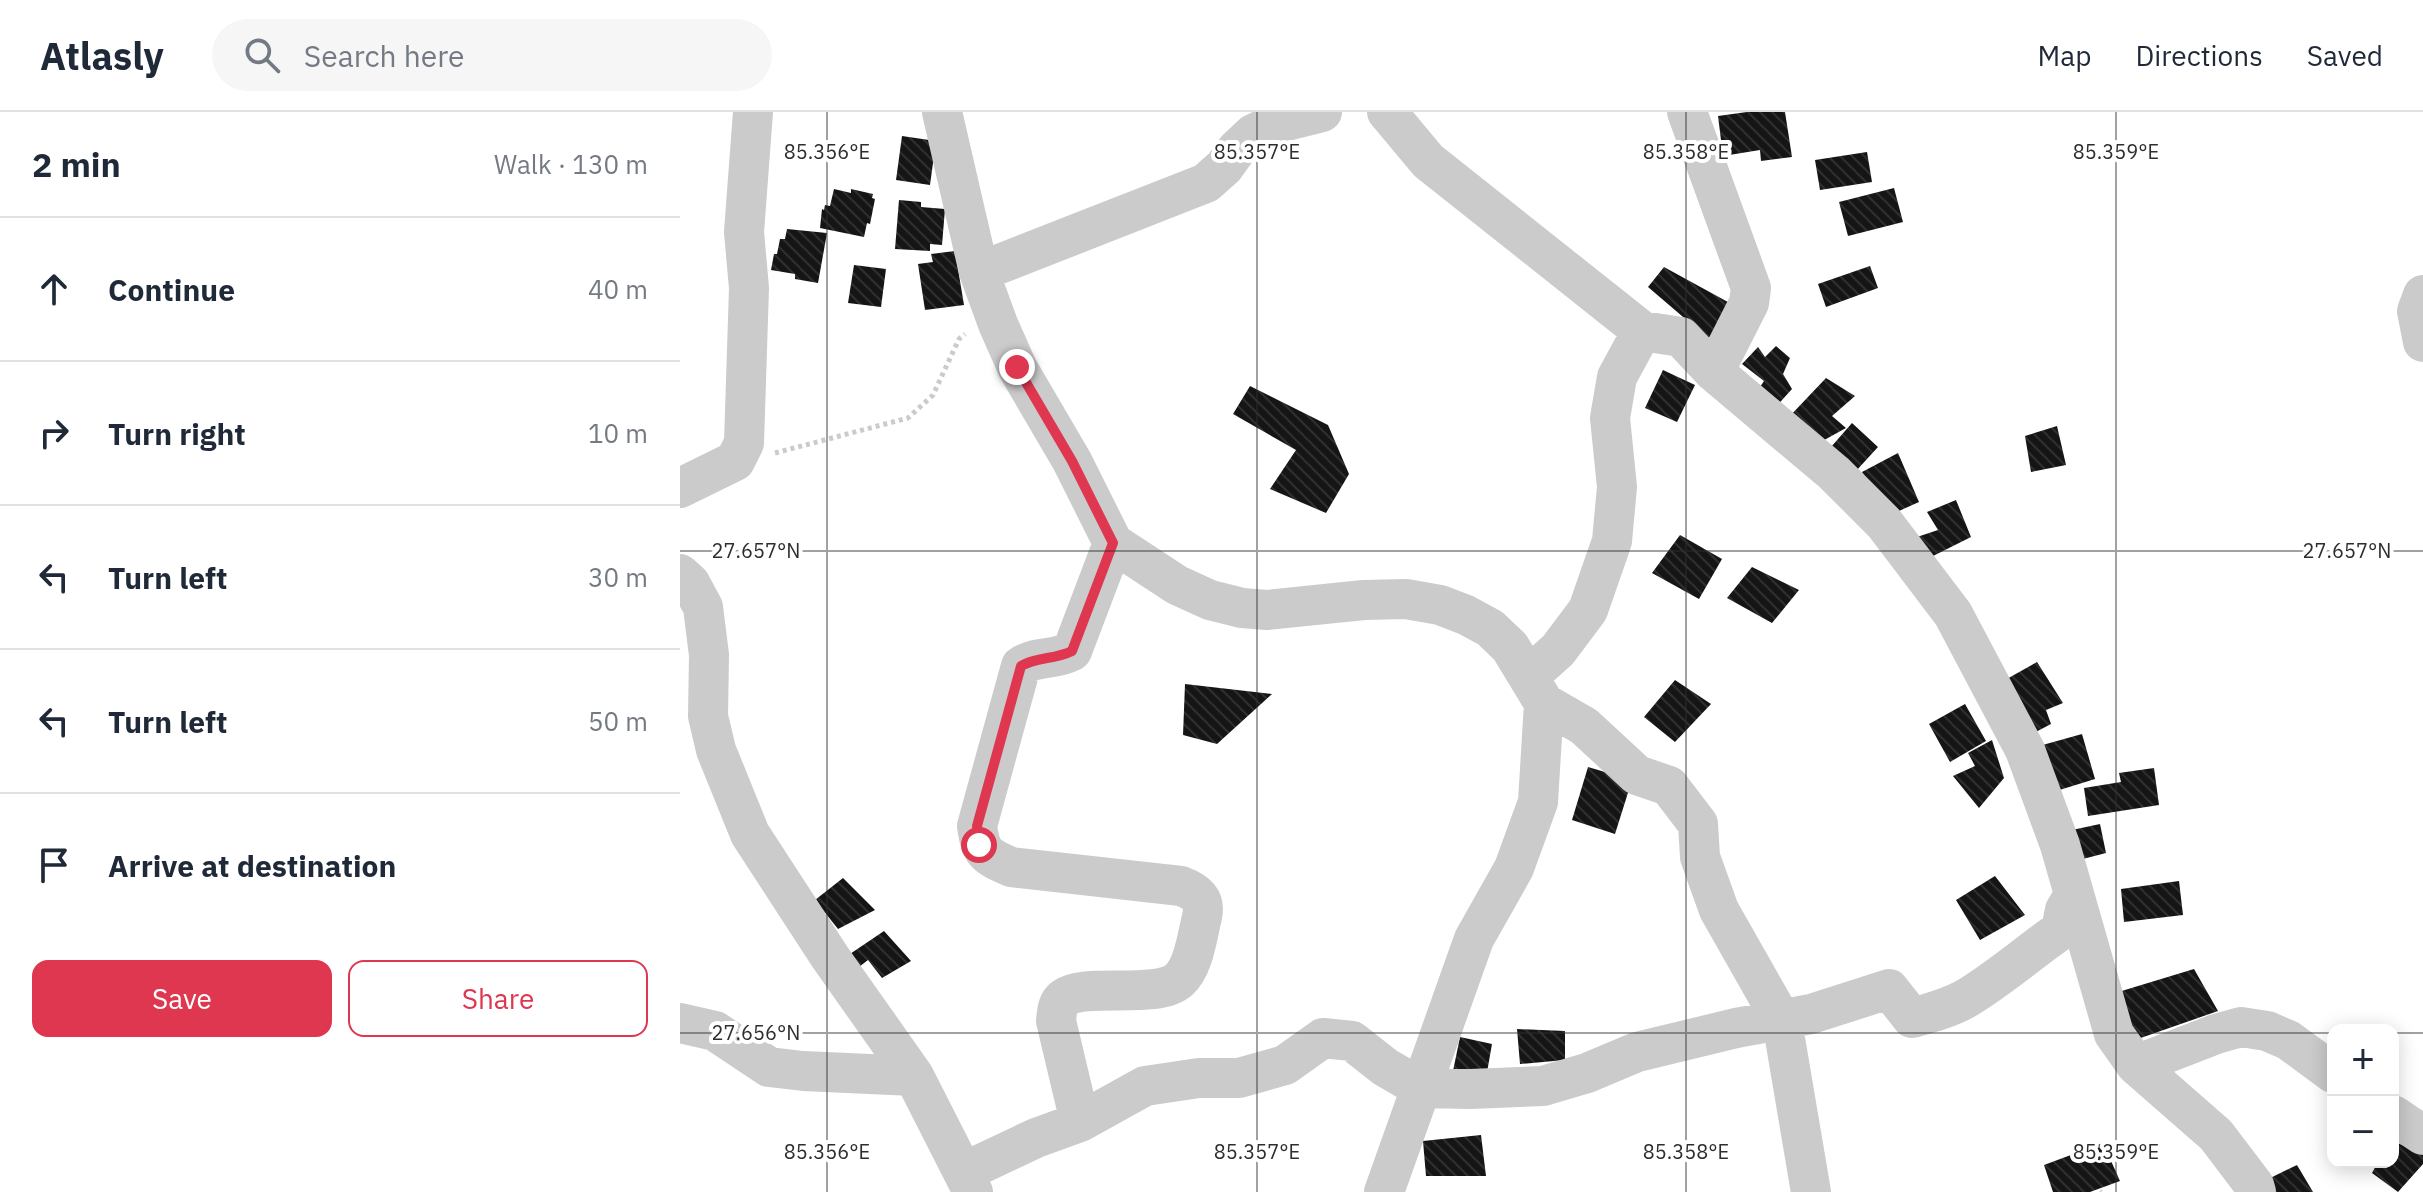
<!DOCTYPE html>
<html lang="en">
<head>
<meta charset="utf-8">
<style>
	:root { --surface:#fff; --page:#f6f6f7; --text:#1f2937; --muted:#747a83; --line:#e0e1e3; --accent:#de374f }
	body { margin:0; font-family:"IBM Plex Sans",sans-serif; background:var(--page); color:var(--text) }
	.controls { position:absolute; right:24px; bottom:24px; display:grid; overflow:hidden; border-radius:16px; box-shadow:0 4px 20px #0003 }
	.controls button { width:72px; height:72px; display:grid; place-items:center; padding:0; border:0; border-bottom:2px solid var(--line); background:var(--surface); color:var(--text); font:40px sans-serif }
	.stop { position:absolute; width:24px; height:24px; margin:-18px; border:6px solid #de374f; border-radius:50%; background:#fff }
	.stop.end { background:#de374f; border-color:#fff; box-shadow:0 2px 8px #0008 }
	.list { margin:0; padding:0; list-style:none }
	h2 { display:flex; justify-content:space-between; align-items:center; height:104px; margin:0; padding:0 32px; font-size:34px }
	h2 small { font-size:26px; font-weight:400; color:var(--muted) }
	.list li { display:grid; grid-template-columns:52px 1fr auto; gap:24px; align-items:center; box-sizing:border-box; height:144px; padding:0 32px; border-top:2px solid var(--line) }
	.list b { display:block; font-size:30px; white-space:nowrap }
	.list em { font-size:26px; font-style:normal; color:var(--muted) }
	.actions { display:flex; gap:16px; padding:24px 32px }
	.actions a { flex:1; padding:18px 0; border:2px solid var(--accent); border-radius:16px; text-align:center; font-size:28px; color:var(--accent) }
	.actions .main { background:var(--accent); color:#fff }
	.icon { flex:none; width:44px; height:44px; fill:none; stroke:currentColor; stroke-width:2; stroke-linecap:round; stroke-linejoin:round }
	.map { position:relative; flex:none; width:1743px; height:1080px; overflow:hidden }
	header { display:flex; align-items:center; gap:48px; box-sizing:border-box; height:112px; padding:0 40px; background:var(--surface); border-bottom:2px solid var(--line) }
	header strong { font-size:38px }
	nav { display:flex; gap:44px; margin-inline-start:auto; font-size:28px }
	.search { width:560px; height:72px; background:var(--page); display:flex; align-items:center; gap:20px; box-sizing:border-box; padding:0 28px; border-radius:44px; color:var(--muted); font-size:30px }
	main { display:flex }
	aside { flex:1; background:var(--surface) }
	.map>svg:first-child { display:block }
	.building { fill:url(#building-back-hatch) }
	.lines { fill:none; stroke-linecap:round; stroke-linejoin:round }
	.path { stroke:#cbcbcb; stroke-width:5; stroke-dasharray:4 4; stroke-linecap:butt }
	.minor { stroke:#cbcbcb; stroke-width:40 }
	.route { stroke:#de374f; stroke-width:10 }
	.ticks { fill:none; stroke:#2e2e2e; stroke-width:2; stroke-opacity:0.45 }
	.ticks-label { font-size:20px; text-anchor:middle; fill:#2e2e2e; stroke:#fff; stroke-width:8; stroke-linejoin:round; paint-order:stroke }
</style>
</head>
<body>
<header>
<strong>Atlasly</strong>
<div class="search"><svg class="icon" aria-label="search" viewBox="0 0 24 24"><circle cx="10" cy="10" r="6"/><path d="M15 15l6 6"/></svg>Search here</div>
<nav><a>Map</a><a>Directions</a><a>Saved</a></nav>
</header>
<main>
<aside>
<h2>2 min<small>Walk · 130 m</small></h2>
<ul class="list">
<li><svg class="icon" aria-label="ahead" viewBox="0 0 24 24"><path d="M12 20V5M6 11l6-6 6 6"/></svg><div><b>Continue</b></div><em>40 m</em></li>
<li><svg class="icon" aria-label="right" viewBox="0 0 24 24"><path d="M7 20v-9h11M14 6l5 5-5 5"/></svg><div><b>Turn right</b></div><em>10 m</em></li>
<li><svg class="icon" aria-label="left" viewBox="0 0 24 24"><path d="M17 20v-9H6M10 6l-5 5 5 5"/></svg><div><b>Turn left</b></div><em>30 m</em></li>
<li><svg class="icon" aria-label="left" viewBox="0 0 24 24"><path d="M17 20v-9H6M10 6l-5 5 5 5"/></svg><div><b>Turn left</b></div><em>50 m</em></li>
<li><svg class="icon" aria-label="arrive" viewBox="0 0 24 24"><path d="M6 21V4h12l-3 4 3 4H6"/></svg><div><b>Arrive at destination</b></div></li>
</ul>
<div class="actions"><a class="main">Save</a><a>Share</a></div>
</aside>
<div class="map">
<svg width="1743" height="1080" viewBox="0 0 1743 1080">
	<defs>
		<pattern id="building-back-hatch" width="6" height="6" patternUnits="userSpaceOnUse" patternTransform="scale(2)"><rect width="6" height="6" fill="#151515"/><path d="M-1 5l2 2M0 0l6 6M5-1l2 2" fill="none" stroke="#2f2f2f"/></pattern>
	</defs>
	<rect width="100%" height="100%" fill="#fff"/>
	<path class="building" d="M1067,0H1105L1112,45L1081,49L1080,38L1043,44L1038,4Z
		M222,24L256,29L250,73L216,68Z
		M1187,40L1192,70L1140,78L1135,48Z
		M1214,76L1223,110L1168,124L1159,90Z
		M154,77L171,81V77L193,82L192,86L195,87L190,112L187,111L184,125L140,116L142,97L144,98L145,93L150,94Z
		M219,88L241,90V95L265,97L262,133L250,132V139L215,137Z
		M107,117L147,121L138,171L115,167V162L91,158L94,142H97L100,127H105Z
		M275,139L284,193L245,198L238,152L253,150L251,142Z
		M174,153L206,157L201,195L168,191Z
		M1190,154L1198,176L1146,195L1138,172Z
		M984,155L1057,195L1037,234L968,175Z
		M1096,234L1110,246L1103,262L1112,277L1094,297L1076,281L1084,269L1062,252L1078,235L1085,245Z
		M983,258L1015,273L997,310L965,296Z
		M1146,266L1175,284L1152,304L1166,316L1137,332L1108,306Z
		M570,274L648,313L669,362L646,401L590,377L616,338L553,302Z
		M1172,311L1198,335L1176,359L1151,335Z
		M1377,314L1386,353L1351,360L1345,324Z
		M1218,341L1239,390L1210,403L1182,360Z
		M1276,388L1291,425L1249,446L1237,425L1258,418L1247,400Z
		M1000,423L1042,447L1019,487L972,461Z
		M1072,455L1119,478L1092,511L1047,486Z
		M1357,550L1383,591L1366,598L1371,612L1350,623L1325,568Z
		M995,568L1031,592L995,630L964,605Z
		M505,572L592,582L537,632L503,623Z
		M1285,592L1306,629L1270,650L1249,612Z
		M1402,622L1415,667L1373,680L1359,634Z
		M1312,628L1324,666L1299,696L1273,664L1295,654L1288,641Z
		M908,655L952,668L935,722L892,708Z
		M1474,656L1479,693L1408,704L1404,676L1441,670L1439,661Z
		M1420,712L1426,741L1399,748L1392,718Z
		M1315,764L1345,803L1300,828L1276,788Z
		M163,766L195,798L158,817L135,788Z
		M1499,769L1503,803L1444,810L1441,777Z
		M204,819L231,849L202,866L188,848L170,862L164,846Z
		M1514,857L1538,899L1452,929L1435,881Z
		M837,917L885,919V948L840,952Z
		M780,925L812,932L806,966L773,959Z
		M801,1023L806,1064H746L743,1029Z
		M1713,1029L1743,1042V1052L1718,1080L1692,1061L1698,1050H1713Z
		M1423,1031L1440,1069L1410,1080H1373L1364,1053Z
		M1617,1053L1633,1080H1587L1582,1070Z"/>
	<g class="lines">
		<path class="path" d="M95,341L228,306L253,283L279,227L285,222
			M1420,1079L1421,1080"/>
		<path class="minor" d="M262,0L299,160L318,212L337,255L392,349L433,431L497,473L530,488L562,496L587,498L684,488L726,487L760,493L786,503L810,516L830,535L864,591L904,614L957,663L989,674L1018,712L1020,745L1039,798L1102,909L1131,1080
			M707,0L748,49L962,219L1001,225L1034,260L1154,361L1204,411L1273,502L1345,638L1380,733L1434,922L1456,953L1536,1023L1574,1073L1576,1080
			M1007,0L1071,176L1069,191L1034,260
			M299,160L526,71L544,55L557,37L573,22L594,12L642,0
			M1743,183L1737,199L1743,230
			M0,376L55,349L64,331L69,176L64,120L73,0
			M0,462L10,471L23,495L29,543L28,604L36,638L70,722L150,845L234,964
			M849,564L878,538L908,498L932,429L937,375L930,306L937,265L962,219
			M0,911L35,919L89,955L123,959L234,964L293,1080
			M1456,953L1536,922L1561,915L1587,919L1608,928L1653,961
			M1713,1003L1743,1023
			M400,1010L376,909C377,901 377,891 384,886C405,870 477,888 499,868C514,854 517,825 522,805C526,787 517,780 501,774L331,755C306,744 301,742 297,714L341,554C358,543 373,549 392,539L433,431
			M284,1060L356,1026L400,1010L465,974L519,966H559L605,953L643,926L672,929L705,955L741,976L790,977L863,974L907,961L957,940L1056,916L1131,902L1209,877L1232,906C1250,901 1269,896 1285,887C1319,867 1349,840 1381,818L1385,798L1394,783
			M704,1080L794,827L834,756L858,690L864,591"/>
	</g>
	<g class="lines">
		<path class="route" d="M299,733L297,714L341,554C358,544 374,548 392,539L433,431L392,349L337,255"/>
	</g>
	<path class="ticks" d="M147,0V1080M577,0V1080M1006,0V1080M1436,0V1080M0,439H1743M0,921H1653M1713,921H1743"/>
	<g class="ticks-label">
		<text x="147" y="47">85.356°E</text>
		<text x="577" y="47">85.357°E</text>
		<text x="1006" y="47">85.358°E</text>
		<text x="1436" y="47">85.359°E</text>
		<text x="76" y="446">27.657°N</text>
		<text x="1667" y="446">27.657°N</text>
		<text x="76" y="928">27.656°N</text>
		<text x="147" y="1047">85.356°E</text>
		<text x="577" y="1047">85.357°E</text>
		<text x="1006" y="1047">85.358°E</text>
		<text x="1436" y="1047">85.359°E</text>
	</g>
</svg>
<div class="controls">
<button>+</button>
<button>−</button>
</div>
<div class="stop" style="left:299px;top:733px"></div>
<div class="stop end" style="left:337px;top:255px"></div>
</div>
</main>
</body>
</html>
